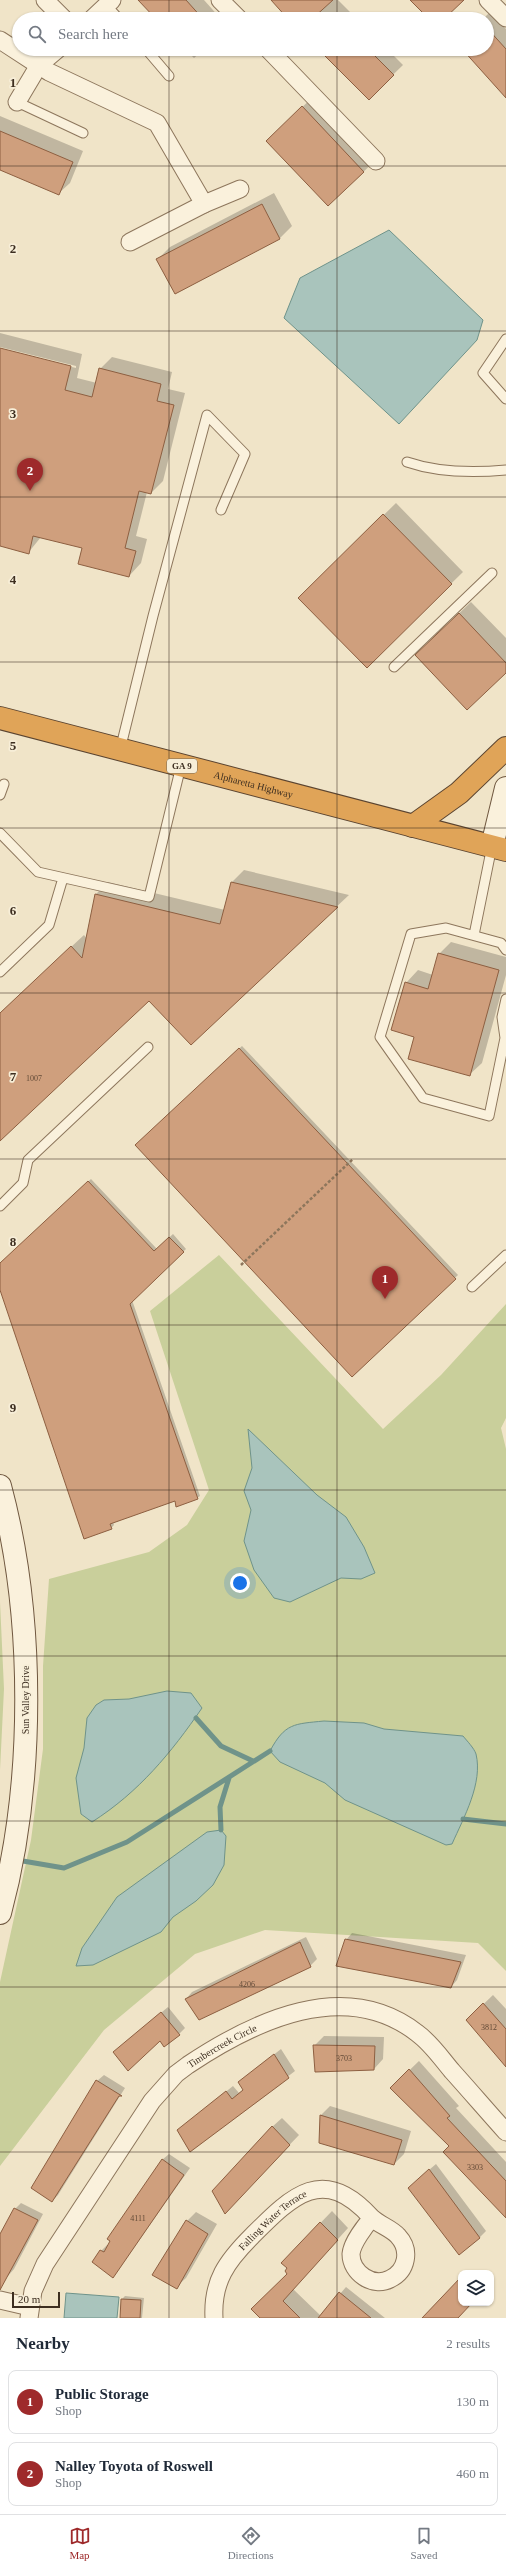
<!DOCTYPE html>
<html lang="en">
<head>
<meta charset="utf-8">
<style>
	:root { --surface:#fff; --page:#f2f2f3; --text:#1f2937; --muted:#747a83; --line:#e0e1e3; --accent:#9e2a2b }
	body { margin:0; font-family:"Times New Roman",serif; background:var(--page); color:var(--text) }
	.controls { position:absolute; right:12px; bottom:12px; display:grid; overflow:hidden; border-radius:8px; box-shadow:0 1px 3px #0004 }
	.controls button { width:36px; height:36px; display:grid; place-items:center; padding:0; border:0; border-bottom:1px solid var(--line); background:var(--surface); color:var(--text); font:20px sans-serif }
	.scale { position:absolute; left:12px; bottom:10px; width:48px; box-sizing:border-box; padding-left:4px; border:2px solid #3d2e20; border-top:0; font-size:11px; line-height:14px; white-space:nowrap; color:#3d2e20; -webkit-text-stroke:3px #f7eed8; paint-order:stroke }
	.you { position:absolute; left:240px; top:1583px; width:14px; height:14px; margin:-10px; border:3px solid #fff; border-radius:50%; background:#1a73e8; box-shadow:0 0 0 6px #1a73e833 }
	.badge { display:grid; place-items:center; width:26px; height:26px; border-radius:50%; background:var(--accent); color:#fff; font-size:13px; font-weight:700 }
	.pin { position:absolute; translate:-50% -33px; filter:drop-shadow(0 1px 2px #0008) }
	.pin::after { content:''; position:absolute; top:21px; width:14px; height:12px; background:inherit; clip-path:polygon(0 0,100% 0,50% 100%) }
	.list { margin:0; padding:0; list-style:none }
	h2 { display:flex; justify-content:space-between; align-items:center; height:52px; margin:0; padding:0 16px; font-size:17px }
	h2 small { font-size:13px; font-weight:400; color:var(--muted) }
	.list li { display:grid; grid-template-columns:26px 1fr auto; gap:12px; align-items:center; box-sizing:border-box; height:64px; margin:0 8px 8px; padding:0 8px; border:1px solid var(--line); border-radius:8px }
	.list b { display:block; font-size:15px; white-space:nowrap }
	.list p { margin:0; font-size:13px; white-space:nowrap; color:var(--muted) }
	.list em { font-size:13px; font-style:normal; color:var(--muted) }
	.icon { flex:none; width:22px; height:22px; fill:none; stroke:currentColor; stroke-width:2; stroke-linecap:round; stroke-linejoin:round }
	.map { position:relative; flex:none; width:506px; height:2318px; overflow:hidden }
	.search { position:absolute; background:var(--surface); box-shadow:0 1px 3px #0004; left:12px; right:12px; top:12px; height:44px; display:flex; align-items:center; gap:10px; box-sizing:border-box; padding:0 14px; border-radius:22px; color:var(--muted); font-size:15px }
	.sheet { height:196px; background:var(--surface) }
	nav { display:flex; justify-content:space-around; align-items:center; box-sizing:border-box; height:56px; border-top:1px solid var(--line); background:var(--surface); font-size:11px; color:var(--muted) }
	nav a { display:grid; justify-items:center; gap:2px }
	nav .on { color:var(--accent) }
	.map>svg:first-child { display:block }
	.green { fill:#c9cf9b }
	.water { fill:#a9c4bc; stroke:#6f938a }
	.shadow { fill:#0003 }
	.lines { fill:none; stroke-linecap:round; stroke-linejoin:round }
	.stream { stroke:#6f938a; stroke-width:5 }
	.building { fill:#cf9f7d; stroke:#8d5f41 }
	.lane-casing { stroke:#8d765c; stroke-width:11 }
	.street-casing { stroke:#8d765c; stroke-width:19 }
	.secondary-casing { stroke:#6f573f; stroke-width:24 }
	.highway-casing { stroke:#5b4430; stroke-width:24 }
	.path { stroke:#8d765c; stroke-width:2.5; stroke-dasharray:3 2; stroke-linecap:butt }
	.lane { stroke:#faf1dc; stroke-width:9 }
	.street { stroke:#faf1dc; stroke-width:17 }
	.secondary { stroke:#faf1dc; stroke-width:22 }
	.highway { stroke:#e0a458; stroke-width:22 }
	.grid { fill:none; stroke:#3d2e20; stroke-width:1; stroke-opacity:0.55 }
	.labels { text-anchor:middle; stroke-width:3.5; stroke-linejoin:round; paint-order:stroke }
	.number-label { font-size:8px; fill:#624a37 }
	.shield { fill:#f7eed8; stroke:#756857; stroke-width:1 }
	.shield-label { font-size:9px; font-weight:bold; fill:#3d2e20 }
	.street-label { font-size:10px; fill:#3d2e20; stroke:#f7eed8 }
	.grid-label { font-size:13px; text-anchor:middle; font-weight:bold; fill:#3d2e20; stroke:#f7eed8; stroke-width:3.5; stroke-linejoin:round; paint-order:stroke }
</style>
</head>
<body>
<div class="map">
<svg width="506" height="2318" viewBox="0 0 506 2318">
	<rect width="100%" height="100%" fill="#f0e4c8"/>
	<path class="green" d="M219,1255L383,1429L441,1375L506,1304V1418L501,1428L506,1449V1971L478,1943L265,1930L195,1954L104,2030L0,2166V1982L31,1840L43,1749V1666L49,1579L149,1552L187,1525L209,1490L150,1311Z
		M0,1602L4,1689L0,1770Z"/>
	<path class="water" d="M389,230L483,320L477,340L399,424L284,318L300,278Z
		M248,1429L317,1495L346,1517L364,1547L375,1573L361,1579L341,1578L290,1602L274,1598L254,1570L244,1541L251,1510L244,1491L252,1468Z
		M167,1691L191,1693L202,1708C171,1753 139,1792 92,1822L81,1814L76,1778L84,1748L87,1718L96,1705L104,1700L129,1699Z
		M324,1721L364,1723L384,1729L463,1736C467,1741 474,1748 476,1754C483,1783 464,1817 452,1844L446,1845L345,1800L325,1783L280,1762L270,1751C285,1723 294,1724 324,1721Z
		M221,1830L226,1836L224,1865L213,1885L196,1901L173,1917L161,1932L93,1965L76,1966L82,1948L117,1897L207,1832Z
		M66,2293L119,2297L117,2318H64Z"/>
	<path class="shadow" d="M149,0H204L221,19H157Z
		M273,0H338L357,19H290Z
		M490,12L506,29V96L463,49H487V19H483Z
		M185,49H204L194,58Z
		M319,49H387L403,65L369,98Z
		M315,95L376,160L328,205L279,129Z
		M0,116L83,151L70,183L59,193L0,169Z
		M274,193L292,226L280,238L175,292L158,259L170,247Z
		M0,333L82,354L77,378L97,383L100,369L112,357L172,372L168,389L185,393L163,481L151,493L147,492L136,536L147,539L141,563L129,576L83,547L41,537L28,553L0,545V349L76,368V366L0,347Z
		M396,503L463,572L367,666L299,598Z
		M471,602L506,638V672L428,643Z
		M244,870L349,895L191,1043L149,1000L0,1140V1013L84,935L87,939L95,895L108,882L225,910L232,882Z
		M451,942L506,957V975L482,1063L469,1075L415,1036L406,983L418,970L433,975L439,954Z
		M242,1046L458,1275L352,1376L136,1145Z
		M91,1179L157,1249L173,1234L186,1249L132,1300L200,1496L197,1498L175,1500L113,1522L114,1525L111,1528L0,1287V1264Z
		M352,1933L466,1955L457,1980L451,1987L346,1940Z
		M306,1937L317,1959L310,1966L186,1999L192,1992Z
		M493,1995L506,2009V2066L467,2020Z
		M168,2007L185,2028L179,2034L114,2052Z
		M324,2036L384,2037L383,2059L374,2069L314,2046Z
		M281,2049L295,2071L190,2151L178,2130L233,2086L239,2093L244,2089L239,2082Z
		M419,2061L459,2106L456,2108L506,2162V2206L450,2146L391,2088Z
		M104,2075L125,2088L58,2195L52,2201L97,2081Z
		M330,2106L411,2131L404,2154L394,2164L321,2115Z
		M282,2118L299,2135L234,2203L272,2127Z
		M169,2154L190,2168L113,2277L101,2251L107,2245H109L162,2160Z
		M436,2164L486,2231L479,2238L416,2181Z
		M21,2203L43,2214L14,2269L8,2276L0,2271V2236L15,2209Z
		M332,2211L348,2228L293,2289L321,2316L346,2287L385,2318H262L289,2273L288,2268L282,2263Z
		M196,2212L217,2224L186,2278L176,2287L187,2221Z
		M125,2296L144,2298L142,2318H121L122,2299Z"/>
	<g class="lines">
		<path class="stream" d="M196,1718L221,1746L253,1761
			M463,1819L506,1824
			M221,1830L220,1807L229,1778
			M17,1860L64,1868L127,1842L270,1751"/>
	</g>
	<path class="building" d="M138,0H186L203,19H156Z
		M271,0H333L312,19H288Z
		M410,0H464L444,19H429Z
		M487,28L506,49V98L462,49H487Z
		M318,49H368L394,75L369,100Z
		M302,106L364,172L328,206L266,141Z
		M0,131L73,162L59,195L0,170Z
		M262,204L280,239L175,294L156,259Z
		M0,348L71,366L65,390L92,397L99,368L161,384L157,401L174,405L151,494L139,491L125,548L136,551L129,577L78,564L82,548L33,536L29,554L0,546Z
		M383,514L452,584L367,668L298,598Z
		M459,613L506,663V673L467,710L415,655Z
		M231,882L338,907L191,1045L149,1001L0,1141V1013L71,946L82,958L95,894L220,924Z
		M438,953L499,970L470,1076L408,1059L414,1037L391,1030L405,982L428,989Z
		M239,1048L456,1279L352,1377L135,1145Z
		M88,1181L154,1251L169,1237L184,1252L130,1304L198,1499L176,1507L175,1501L110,1524L112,1529L84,1539L0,1290V1263Z
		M345,1939L461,1962L451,1988L336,1966Z
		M300,1942L311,1967L199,2020L185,1999Z
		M483,2003L506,2029V2067L466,2020Z
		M161,2012L180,2035L164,2047L160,2041L128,2071L113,2052Z
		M313,2045L375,2046L374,2070L315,2072Z
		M274,2054L289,2078L190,2152L177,2130L226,2091L232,2099L243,2090L238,2082Z
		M409,2069L450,2116L447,2118L506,2181V2218L443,2152L449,2146L390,2088Z
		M96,2080L122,2096H119L52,2202L31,2188Z
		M320,2115L402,2140L394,2165L319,2143Z
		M272,2126L290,2145L225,2214L212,2191Z
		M162,2159L184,2175L113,2278L92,2262L100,2250L104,2252L110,2241L107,2239Z
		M429,2169L480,2238L459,2255L408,2188Z
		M14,2208L38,2220L0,2290V2234Z
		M186,2220L208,2234L177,2289L152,2275Z
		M320,2222L338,2240L283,2301L300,2318H260L251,2309L287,2274L285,2271L287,2268L281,2263Z
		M461,2277V2303H472L458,2318H422Z
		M339,2292L371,2318H318Z
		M121,2299L141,2300L140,2318H120Z"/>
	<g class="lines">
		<defs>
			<path id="lane" d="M107,6L119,19
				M146,49L169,76
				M17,102L83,133
				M506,339L483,373L506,399
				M407,462C439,473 473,473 506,470
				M394,667L492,573
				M120,750L153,616L207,415L245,454L221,510
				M0,795L4,784
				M0,833L38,872L149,897L181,766
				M474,935L492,846
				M506,950L501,943L446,928L411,934L380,1037L423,1098L489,1116L505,1038L502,1017L506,999
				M0,972L49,925L63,878
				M0,1206L23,1183L28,1160L148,1047
				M472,1287L506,1255"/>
			<g id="street">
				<path d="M45,0L64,19"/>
				<path d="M220,0L239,19"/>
				<path d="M488,0L506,18"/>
				<path d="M92,19L112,0"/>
				<path d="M0,40L49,72L157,123L204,204"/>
				<path d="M268,49L376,161"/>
				<path d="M17,102L39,65L58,49"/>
				<path d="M130,242L204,204L240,189"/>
				<path d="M0,2300L30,2307"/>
				<path id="s1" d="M29,2318L33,2291L45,2264L152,2101L176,2074L188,2065C254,2021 345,1977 417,2033C431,2043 441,2058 452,2071C470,2091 488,2112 506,2132"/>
				<path id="s2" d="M214,2318C212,2281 227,2261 252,2236C292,2196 323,2164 371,2217C379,2225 391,2228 398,2236C411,2250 407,2271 390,2279C373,2288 351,2273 351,2254C352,2243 365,2226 372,2218"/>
			</g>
			<path id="secondary" d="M492,846L506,788
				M0,1486C35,1616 35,1783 0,1913"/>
			<g id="highway">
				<path id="s3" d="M0,718L506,850"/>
				<path d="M413,826L459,793L506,748"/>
			</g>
		</defs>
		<use href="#lane" class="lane-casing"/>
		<use href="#street" class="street-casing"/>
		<use href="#secondary" class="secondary-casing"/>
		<use href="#highway" class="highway-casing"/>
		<path class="path" d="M241,1265L353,1159"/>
		<use href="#lane" class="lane"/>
		<use href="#street" class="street"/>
		<use href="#secondary" class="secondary"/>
		<use href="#highway" class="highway"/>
	</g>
	<path class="grid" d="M169,0V19M337,0V19M169,49V2318M337,49V2318M0,166H506M0,331H506M0,497H506M0,662H506M0,828H506M0,993H506M0,1159H506M0,1325H506M0,1490H506M0,1656H506M0,1821H506M0,1987H506M0,2152H506"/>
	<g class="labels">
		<g class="number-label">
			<text x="34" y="1081">1007</text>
			<text x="247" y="1987">4206</text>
			<text x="489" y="2030">3812</text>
			<text x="344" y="2061">3703</text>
			<text x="475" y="2170">3303</text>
			<text x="138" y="2221">4111</text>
		</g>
		<rect class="shield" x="167" y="759" width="30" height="14" rx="3"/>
		<g class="shield-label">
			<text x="182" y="769">GA 9</text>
		</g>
		<g class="street-label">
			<text dy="4" stroke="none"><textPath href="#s3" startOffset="262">Alpharetta Highway</textPath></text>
			<text transform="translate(25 1700) rotate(-90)" y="4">Sun Valley Drive</text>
			<text dy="4" stroke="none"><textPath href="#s1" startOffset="342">Timbercreek Circle</textPath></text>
			<text dy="4" stroke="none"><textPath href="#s2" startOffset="120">Falling Water Terrace</textPath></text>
		</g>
	</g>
	<g class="grid-label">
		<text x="13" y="87">1</text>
		<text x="13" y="253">2</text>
		<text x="13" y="418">3</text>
		<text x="13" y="584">4</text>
		<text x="13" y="750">5</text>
		<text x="13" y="915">6</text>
		<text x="13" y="1081">7</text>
		<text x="13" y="1246">8</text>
		<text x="13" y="1412">9</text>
	</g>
</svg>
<div class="controls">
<button><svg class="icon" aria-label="layers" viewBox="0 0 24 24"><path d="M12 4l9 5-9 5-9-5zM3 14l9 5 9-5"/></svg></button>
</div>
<div class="scale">20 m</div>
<div class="you"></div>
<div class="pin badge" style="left:385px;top:1299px">1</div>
<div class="pin badge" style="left:30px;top:491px">2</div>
<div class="search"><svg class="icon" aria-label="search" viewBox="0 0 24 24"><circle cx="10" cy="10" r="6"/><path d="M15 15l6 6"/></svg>Search here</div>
</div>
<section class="sheet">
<h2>Nearby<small>2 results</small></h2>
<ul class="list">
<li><span class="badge">1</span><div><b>Public Storage</b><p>Shop</p></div><em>130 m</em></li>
<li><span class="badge">2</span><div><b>Nalley Toyota of Roswell</b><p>Shop</p></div><em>460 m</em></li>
</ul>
</section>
<nav>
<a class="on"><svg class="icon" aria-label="map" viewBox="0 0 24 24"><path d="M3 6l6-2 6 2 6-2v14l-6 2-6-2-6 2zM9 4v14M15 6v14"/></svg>Map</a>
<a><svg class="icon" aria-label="directions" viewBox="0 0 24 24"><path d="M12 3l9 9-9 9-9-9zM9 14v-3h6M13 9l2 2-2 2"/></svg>Directions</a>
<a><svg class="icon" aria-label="saved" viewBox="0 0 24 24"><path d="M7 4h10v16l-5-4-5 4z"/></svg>Saved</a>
</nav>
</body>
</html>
